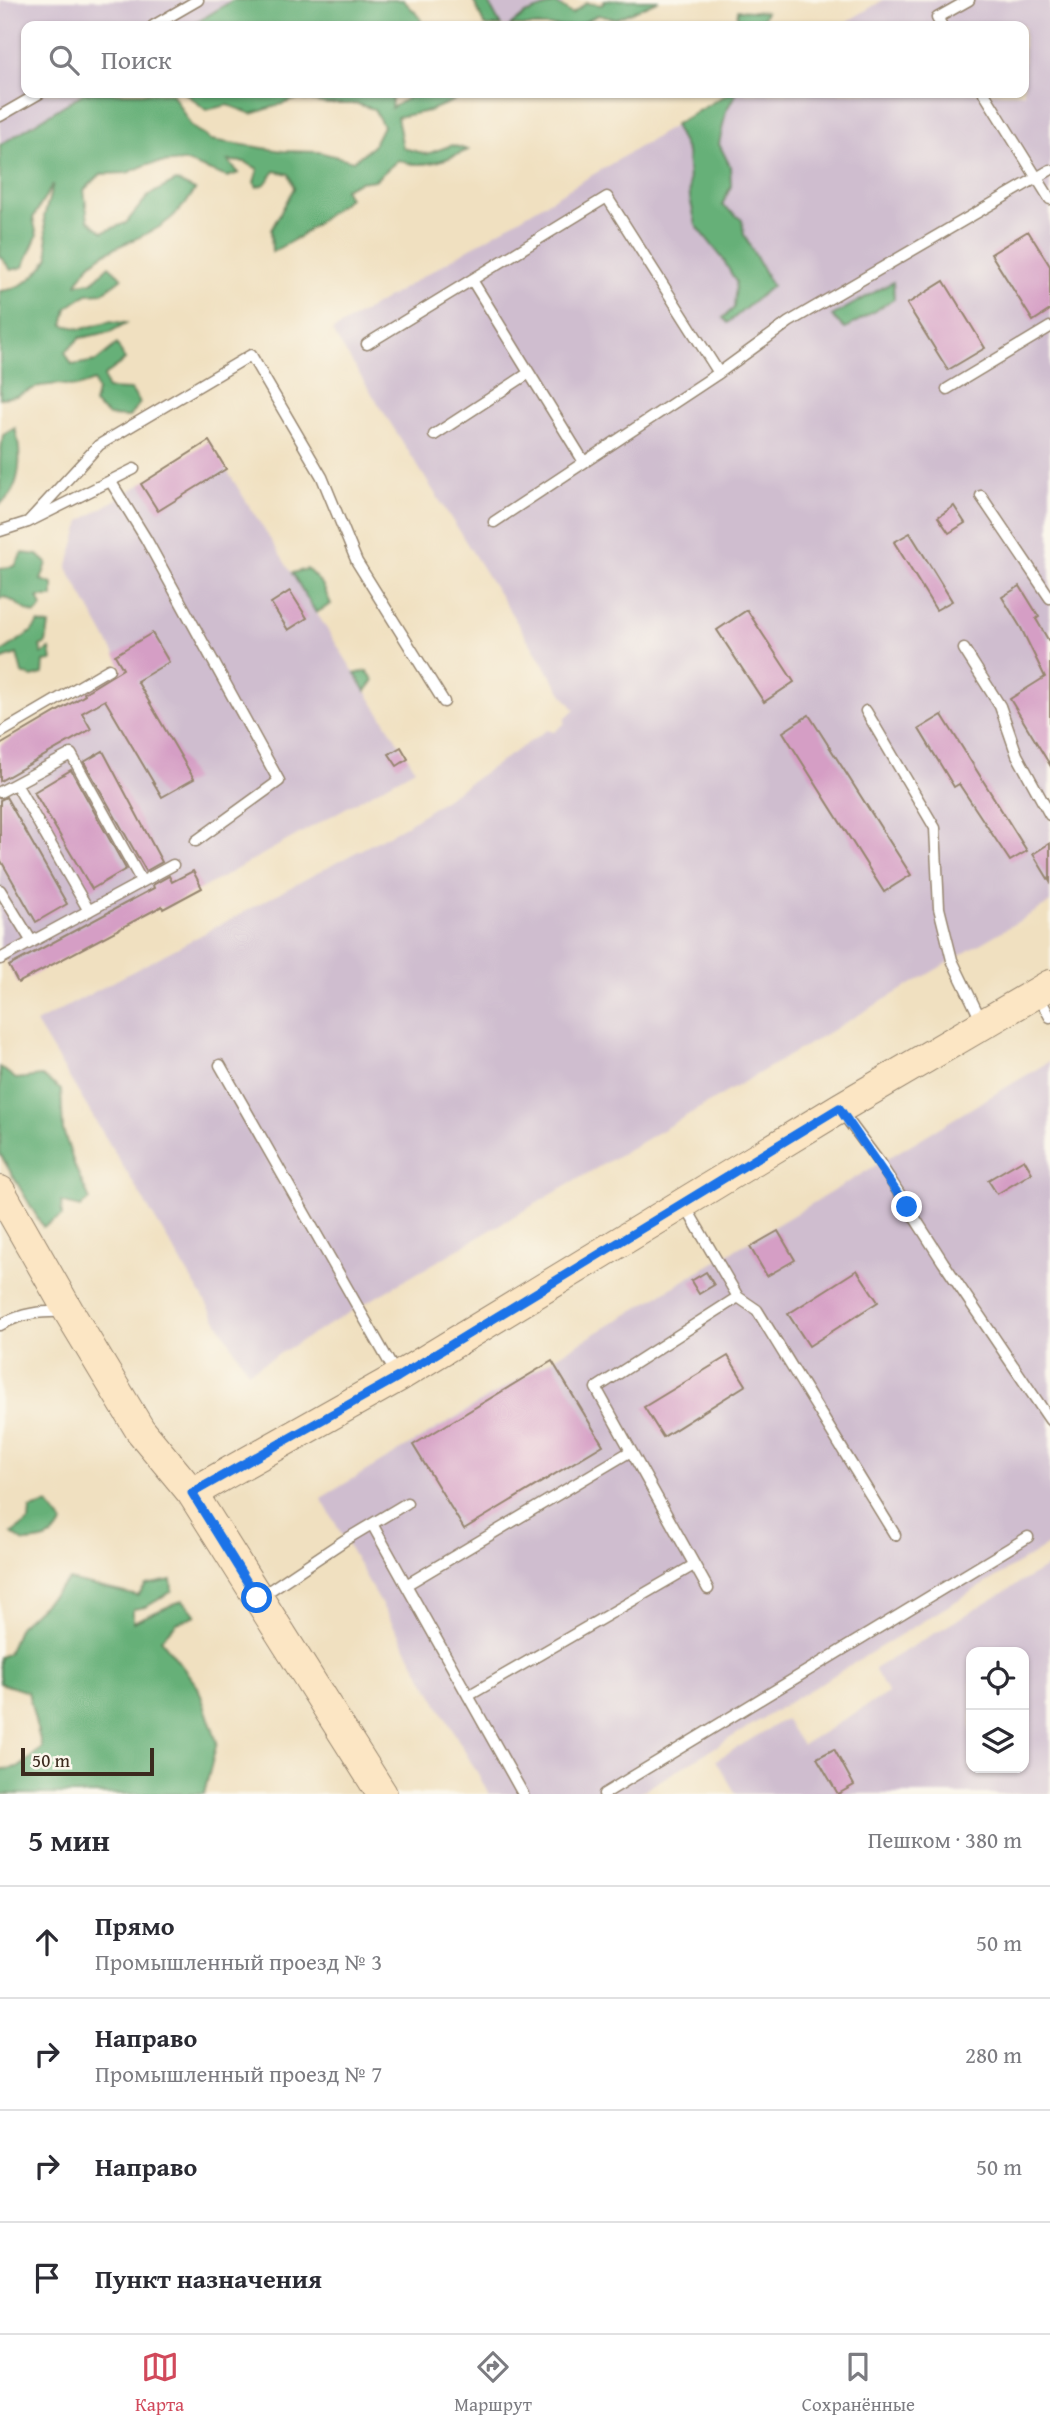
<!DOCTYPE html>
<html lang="ru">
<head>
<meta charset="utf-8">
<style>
	:root { --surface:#fff; --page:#f7f7f7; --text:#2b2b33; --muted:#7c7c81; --line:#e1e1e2; --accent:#d1495b }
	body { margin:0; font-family:"Gentium Book Plus",serif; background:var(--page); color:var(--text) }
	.controls { position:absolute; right:21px; bottom:21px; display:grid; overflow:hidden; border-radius:14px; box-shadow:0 2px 5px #0004 }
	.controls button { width:63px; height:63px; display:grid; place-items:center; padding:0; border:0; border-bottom:2px solid var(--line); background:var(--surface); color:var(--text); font:35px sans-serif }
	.scale { position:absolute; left:21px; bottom:18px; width:133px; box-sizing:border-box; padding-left:7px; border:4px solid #3b2a1e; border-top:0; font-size:19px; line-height:24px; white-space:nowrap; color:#3b2a1e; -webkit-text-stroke:5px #fbf7ec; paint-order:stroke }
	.stop { position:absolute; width:21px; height:21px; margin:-16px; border:5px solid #1a73e8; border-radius:50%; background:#fff }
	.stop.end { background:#1a73e8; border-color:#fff; box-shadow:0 2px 7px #0008 }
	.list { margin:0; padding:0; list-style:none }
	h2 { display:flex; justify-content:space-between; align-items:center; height:91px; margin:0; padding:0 28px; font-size:30px }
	h2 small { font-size:23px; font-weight:400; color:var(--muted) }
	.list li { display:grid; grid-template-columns:46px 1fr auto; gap:21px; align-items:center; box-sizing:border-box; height:112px; padding:0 28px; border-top:2px solid var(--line) }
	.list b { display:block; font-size:26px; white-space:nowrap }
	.list p { margin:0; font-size:23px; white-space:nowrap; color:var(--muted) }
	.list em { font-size:23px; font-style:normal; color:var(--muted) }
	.icon { flex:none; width:38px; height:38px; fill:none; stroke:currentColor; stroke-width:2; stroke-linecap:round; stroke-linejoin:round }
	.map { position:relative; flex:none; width:1050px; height:1794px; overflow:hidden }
	.search { position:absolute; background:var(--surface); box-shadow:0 2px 5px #0004; left:21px; right:21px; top:21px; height:77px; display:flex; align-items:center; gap:18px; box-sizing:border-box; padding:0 24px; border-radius:14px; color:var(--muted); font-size:26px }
	.sheet { height:539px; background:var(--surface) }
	nav { display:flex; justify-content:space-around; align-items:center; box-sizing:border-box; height:98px; border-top:2px solid var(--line); background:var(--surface); font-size:19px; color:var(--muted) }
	nav a { display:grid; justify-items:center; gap:4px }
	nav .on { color:var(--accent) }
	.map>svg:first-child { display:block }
	.industrial { fill:#cfbdcf; fill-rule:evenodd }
	.forest { fill:#66b078; stroke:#506d4b; stroke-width:2 }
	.building { fill:#d59ec5 }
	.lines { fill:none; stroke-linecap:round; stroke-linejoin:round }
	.lane-casing { stroke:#96856f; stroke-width:13 }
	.secondary-casing { stroke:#96856f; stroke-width:32 }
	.lane { stroke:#fff; stroke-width:10 }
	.secondary { stroke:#fce6c4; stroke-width:30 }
	.route { stroke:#1a73e8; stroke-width:9 }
</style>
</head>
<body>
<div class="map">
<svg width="1050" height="1794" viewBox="0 0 1050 1794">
	<rect width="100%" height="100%" fill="#fbf7ec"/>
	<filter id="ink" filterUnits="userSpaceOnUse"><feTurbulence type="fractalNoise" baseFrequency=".0143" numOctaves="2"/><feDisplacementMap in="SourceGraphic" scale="14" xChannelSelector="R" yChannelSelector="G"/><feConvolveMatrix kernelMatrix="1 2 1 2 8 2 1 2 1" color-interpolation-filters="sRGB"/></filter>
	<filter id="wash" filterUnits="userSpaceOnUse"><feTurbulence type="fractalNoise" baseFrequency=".00686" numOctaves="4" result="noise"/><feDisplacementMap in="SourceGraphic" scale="28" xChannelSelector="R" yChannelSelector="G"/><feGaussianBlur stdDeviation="1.57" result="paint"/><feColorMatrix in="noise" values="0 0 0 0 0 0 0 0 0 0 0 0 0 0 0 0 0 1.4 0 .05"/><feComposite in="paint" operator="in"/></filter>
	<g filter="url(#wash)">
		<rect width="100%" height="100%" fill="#f0e0c0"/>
		<path class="industrial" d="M0,0H233L191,26H26V93H84L0,145Z
			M487,0H570L527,26H501Z
			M883,0H1050V903L248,1372L36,1023L407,825L547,730L554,732L564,724L565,718L575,710L563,695L332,331L729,93H1024V26H840Z
			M209,442L415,769L212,883L163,909L161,906L18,983L0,949V745L75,701L83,692L123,669L67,568L81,521Z
			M1050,1061V1544L638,1794H489L321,1498Z
			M1050,1565V1794H736L716,1760L785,1719L802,1745L888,1693L874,1669ZM971,1652H1024V1768H971Z"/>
		<path class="forest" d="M233,0H403L420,17L422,26H191Z
			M473,0H487L501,26H485Z
			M605,0H659L616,19L598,15L576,26H510L525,14L556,3L572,14L586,3L602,5Z
			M738,10L766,12L759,26H736Z
			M84,93H172L191,126L211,140L283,151L319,152L353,161L373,146L383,126L374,109L357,104H328L297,99L252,114L228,105L206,110L185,93H393L391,108L416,93H455V100L429,111L397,117L403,148L427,154L452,145L468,150C446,160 421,170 398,160L375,180L359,182L344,189L349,198L299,237L272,252L271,230L294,188L289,174L275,171L265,184L257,187L254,182L258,169L245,162L228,161L239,173L227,177L184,161L148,164L127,173L101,174L84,190L88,220L103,232L126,223L149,195L176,181L195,190C187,203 174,217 161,226C131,245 92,248 77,284L92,282L109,266L122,278L102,293L87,294L67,308L63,325L82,329L110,321L126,323L110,332L80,338L65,352L72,365L96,361L117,344L125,360L104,376L107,389L131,390L140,403L129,417L109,416L94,404L97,391L94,381L77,387L59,384L40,386L16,396L0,398V291C22,289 38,275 49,257L44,217L53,184L33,218L37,236L23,267L11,270L0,256V145Z
			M729,93H736L726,111L719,144L730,166L731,186L722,205L742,220L744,235L772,286L728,323L723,318L734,308L736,282L723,259L696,225L690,198L687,152L674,125Z
			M893,282L894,299L845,329L832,316Z
			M15,428C22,452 23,489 0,504V458L3,435Z
			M22,553L38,555L47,563L41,580L53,584V597H38L42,607L35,614C23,610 16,601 4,597L0,599V569L15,566Z
			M307,569L322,584L331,604L316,613L292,573Z
			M38,623L49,625L46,643L40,646L42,654L50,649L52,661L44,662L43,674L32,677L22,673L17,654L0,660V653L31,632Z
			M367,671L374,680L366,691L355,674Z
			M0,1067L16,1079L42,1076L61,1090L63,1130L75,1167L90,1200L80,1207L61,1202L62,1216L43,1227L0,1154Z
			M48,1504L63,1523C53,1540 43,1541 24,1542L12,1533L29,1521L30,1509Z
			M69,1580L138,1596L146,1585L171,1580L172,1591L146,1607L133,1609V1622L183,1600L196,1615L177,1623L161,1639L198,1687L217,1742L204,1794H0V1771L21,1766L42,1748L28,1692L0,1683V1657L8,1653L19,1627Z"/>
		<g id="blocks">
			<path class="building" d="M1028,231L1050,266V310L1033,321L991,254Z
				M944,281L985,348L948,370L907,304Z
				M209,441L226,469L158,511L141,484Z
				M954,506L965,523L949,533L938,517Z
				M910,533L952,601L936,610L894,542Z
				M1020,586L1039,617L1036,619L1050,643V765L1010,699L1045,677L1021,628L1002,597Z
				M290,591L307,618L288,630L271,603Z
				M747,610L794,682L764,702L717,630Z
				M152,633L169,662L137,681L194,779L162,797L105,700L82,713L91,729L0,781V745L85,695L84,693L123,669L115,655Z
				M809,715L911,875L884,892L783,732Z
				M942,715L1027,851L1010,861L959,784L954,787L919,729Z
				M401,747L408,759L397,766L389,754Z
				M103,751L162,862L146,871L84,762Z
				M71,770L126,869L92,889L34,792Z
				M6,797L67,904L36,922L0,859V800Z
				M1050,843V882L1033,854Z
				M193,871L202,888L163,909L162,906L18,983L9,966L154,888L153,885L169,876L172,882Z
				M1024,1159L1032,1173L997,1194L988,1180Z
				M778,1231L795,1260L767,1276L750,1247Z
				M857,1270L878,1302L809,1346L788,1314Z
				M706,1272L714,1285L699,1294L691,1281Z
				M728,1356L746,1385L663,1437L644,1407Z
				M552,1361L603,1445L464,1529L413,1445Z
				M834,1749L854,1785L838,1794L817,1758Z"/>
		</g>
	</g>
	<g filter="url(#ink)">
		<use href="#blocks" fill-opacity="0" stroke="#96856f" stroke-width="2"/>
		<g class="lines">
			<defs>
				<path id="lane" d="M153,26L198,0
					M942,26L937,18L969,0
					M984,93L1050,199
					M0,116L40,93
					M472,280L584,462
					M367,344L607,197L719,373
					M947,389L1050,327
					M434,435L529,373
					M111,482L146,539L279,781L196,841
					M981,496L1050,598
					M28,522L99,445L251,355L322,477L357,562L444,702
					M494,522L719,373L789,322L1050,170
					M0,531L28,522L134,469
					M964,649L1000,706L1017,755L1050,815
					M866,711L935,828L939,908L952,960L982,1022
					M0,733L109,669
					M16,784L89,911
					M0,792L71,754L142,882
					M0,890L32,942
					M0,959L173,865
					M1038,995L1050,1017
					M220,1065L396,1374
					M841,1111L879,1162L943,1262L1050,1420
					M685,1206L738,1297L757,1310L895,1535
					M0,1325C23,1313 40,1311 66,1312
					M372,1524L523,1794
					M406,1585L631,1451
					M708,1589L596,1388L738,1297
					M260,1597L345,1540L407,1503
					M468,1696L694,1565
					M604,1794L1028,1537"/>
				<path id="secondary" d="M0,1191L69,1312L140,1430L192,1493L382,1794
					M192,1493L398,1377L840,1108L1050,985"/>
			</defs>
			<use href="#lane" class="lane-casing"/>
			<use href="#secondary" class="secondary-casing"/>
			<use href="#lane" class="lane"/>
			<use href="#secondary" class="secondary"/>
		</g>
	</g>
	<g class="lines" filter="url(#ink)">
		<path class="route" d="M257,1598L192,1493L398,1377L839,1108L907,1207"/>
	</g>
</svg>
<div class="controls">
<button><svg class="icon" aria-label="locate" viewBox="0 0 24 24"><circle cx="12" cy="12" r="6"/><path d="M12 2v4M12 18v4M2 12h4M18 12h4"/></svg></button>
<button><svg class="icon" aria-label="layers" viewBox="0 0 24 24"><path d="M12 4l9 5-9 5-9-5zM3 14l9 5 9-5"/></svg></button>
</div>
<div class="scale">50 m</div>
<div class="stop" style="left:257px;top:1598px"></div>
<div class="stop end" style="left:907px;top:1207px"></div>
<div class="search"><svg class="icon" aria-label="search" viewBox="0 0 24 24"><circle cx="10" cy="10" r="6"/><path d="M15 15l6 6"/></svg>Поиск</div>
</div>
<section class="sheet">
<h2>5 мин<small>Пешком · 380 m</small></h2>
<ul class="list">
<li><svg class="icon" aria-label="ahead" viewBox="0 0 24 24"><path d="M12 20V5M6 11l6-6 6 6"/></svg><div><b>Прямо</b><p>Промышленный проезд № 3</p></div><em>50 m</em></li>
<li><svg class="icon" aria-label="right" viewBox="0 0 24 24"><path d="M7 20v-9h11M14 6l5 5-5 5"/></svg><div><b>Направо</b><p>Промышленный проезд № 7</p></div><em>280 m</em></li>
<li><svg class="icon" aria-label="right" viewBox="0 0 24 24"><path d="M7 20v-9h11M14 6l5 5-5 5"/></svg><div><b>Направо</b></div><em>50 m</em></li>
<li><svg class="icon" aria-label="arrive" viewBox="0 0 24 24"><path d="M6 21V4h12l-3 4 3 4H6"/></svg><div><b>Пункт назначения</b></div></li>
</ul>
</section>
<nav>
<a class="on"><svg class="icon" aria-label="map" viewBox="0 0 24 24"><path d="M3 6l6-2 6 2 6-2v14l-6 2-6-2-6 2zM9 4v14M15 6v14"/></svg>Карта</a>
<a><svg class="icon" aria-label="directions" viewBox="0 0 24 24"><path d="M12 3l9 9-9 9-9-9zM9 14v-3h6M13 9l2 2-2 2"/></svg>Маршрут</a>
<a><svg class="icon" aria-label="saved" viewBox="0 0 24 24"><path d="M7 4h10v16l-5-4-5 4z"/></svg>Сохранённые</a>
</nav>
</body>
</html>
